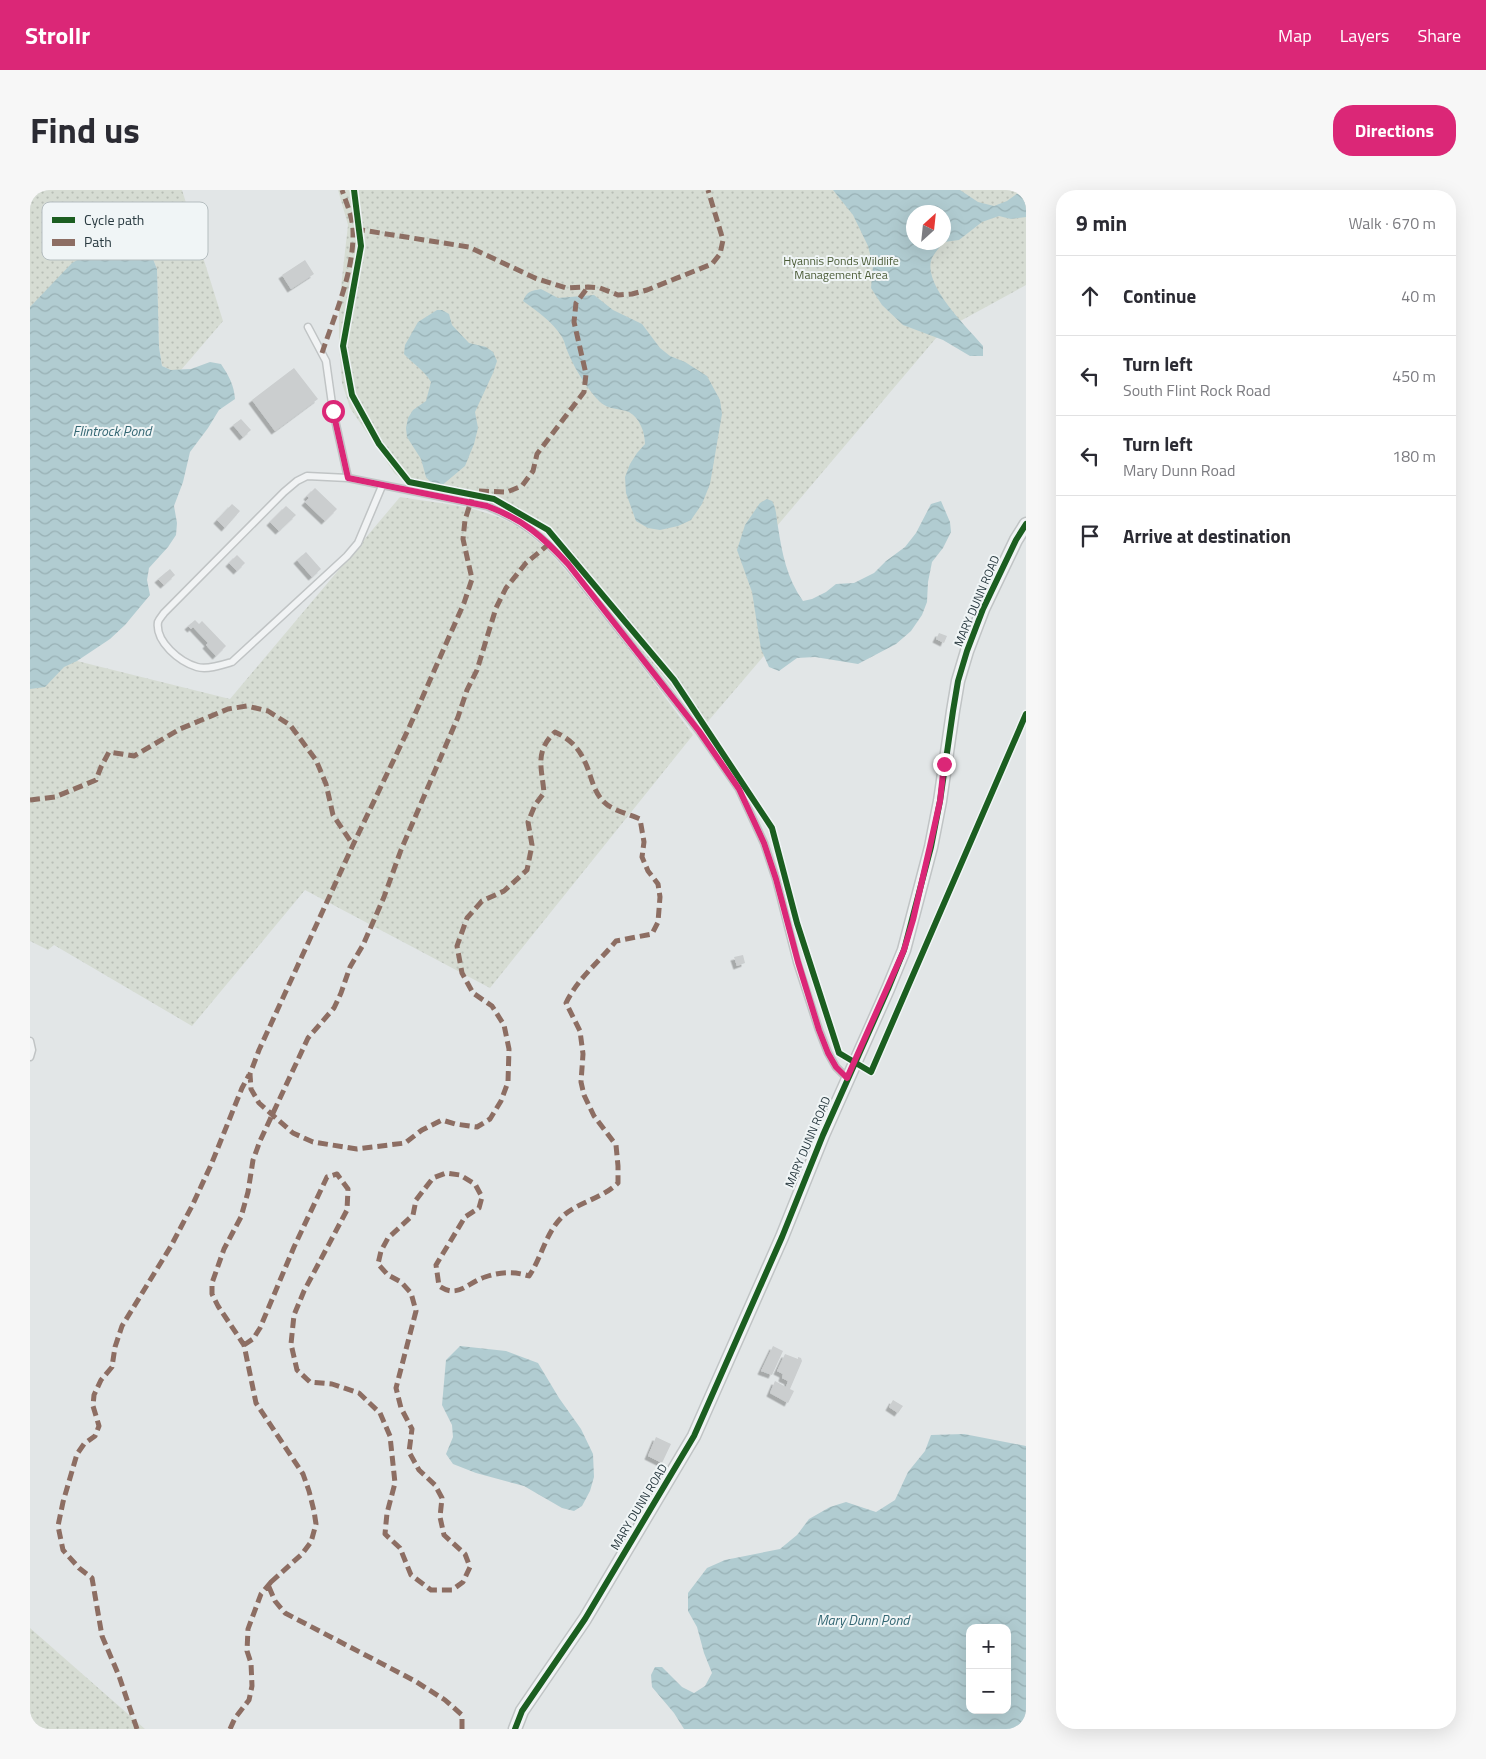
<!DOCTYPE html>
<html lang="en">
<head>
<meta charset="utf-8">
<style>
	:root { --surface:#fff; --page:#f7f7f7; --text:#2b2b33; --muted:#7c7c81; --line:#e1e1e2; --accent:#db2777 }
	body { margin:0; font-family:"Titillium Web",sans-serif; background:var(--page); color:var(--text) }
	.controls { position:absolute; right:15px; bottom:15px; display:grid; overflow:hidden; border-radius:10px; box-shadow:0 5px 20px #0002 }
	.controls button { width:45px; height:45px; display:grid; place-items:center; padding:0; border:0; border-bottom:1px solid var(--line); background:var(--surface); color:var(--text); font:25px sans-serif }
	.compass { position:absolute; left:876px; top:15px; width:45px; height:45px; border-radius:50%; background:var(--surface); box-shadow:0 5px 20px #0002; rotate:27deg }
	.stop { position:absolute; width:15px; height:15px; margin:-11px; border:4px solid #db2777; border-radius:50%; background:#fff }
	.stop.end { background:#db2777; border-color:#fff; box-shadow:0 1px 5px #0008 }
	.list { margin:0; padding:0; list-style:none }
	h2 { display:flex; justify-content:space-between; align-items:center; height:65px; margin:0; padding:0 20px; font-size:21px }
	h2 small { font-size:16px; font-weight:400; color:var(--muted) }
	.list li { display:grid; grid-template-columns:32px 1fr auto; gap:15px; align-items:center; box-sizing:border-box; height:80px; padding:0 20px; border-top:1px solid var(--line) }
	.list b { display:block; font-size:19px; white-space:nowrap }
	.list p { margin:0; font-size:16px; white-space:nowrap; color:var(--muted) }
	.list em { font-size:16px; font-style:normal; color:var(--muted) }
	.icon { flex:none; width:28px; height:28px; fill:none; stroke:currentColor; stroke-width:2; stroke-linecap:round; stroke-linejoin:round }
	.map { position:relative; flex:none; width:996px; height:1539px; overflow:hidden; border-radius:20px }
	header { display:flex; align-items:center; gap:30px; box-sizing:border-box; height:70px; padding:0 25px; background:var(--accent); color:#fff }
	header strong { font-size:24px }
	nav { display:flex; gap:28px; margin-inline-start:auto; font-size:18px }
	.intro { display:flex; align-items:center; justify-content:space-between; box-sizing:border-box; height:120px; padding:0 30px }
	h1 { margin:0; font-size:35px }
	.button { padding:12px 22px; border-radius:20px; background:var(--accent); color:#fff; font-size:18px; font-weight:700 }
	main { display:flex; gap:30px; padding:0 30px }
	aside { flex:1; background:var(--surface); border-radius:20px; box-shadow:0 5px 20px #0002 }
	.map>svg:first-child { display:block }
	.park { fill:url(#park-dots); fill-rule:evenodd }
	.water { fill:url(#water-waves); fill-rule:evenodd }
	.building { fill:#cbcecf; filter:url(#shadow) }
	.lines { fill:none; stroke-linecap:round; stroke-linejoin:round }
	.lane-casing { stroke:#c0c4c5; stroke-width:9 }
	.street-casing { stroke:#c0c4c5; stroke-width:15 }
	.lane { stroke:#f1f3f4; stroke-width:6 }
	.street { stroke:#f1f3f4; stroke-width:12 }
	.quiet { stroke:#8d6e63; stroke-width:5; stroke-dasharray:10 5; stroke-linecap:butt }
	.cycleway-casing { stroke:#f0f5f6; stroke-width:9 }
	.cycleway { stroke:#1b5e20; stroke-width:6 }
	.route { stroke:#db2777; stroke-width:6 }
	.labels { text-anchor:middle; stroke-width:4; stroke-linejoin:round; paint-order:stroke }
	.park-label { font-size:12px; fill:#4b5c37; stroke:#f0f5f6 }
	.street-label { font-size:12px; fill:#293a40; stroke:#f0f5f6 }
	.water-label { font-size:14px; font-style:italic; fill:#346773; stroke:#f0f5f6 }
	.key { fill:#f0f5f6; stroke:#b4bdbf; stroke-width:1 }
	.key-label { font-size:14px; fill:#293a40 }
</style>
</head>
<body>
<header>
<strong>Strollr</strong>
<nav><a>Map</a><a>Layers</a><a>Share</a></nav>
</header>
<div class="intro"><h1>Find us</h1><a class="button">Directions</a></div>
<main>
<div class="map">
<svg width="996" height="1539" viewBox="0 0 996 1539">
	<defs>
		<pattern id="park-dots" width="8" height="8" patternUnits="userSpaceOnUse" patternTransform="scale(1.25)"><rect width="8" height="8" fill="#d6dcd3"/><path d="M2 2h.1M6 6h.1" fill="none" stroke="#b8beb6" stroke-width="1.8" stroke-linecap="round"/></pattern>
		<pattern id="water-waves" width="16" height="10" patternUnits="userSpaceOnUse" patternTransform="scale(1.25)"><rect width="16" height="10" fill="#b1ccd1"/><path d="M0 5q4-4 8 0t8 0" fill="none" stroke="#98b0b4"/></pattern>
		<filter id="shadow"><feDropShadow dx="-3.5" dy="3.5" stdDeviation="0" flood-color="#0004"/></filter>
	</defs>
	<rect width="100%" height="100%" fill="#e2e6e7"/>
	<path class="park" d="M0,0H152L193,131L151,180H141L132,176L129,157L127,79L116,52L0,117Z
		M308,0H996V95L912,141L719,369L774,419L674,536L573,414L539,368L517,344L492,325L453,311L381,295L365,284L320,218L312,193L309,155V115L318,35ZM884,22H914V52H884Z
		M370,307C406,313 444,315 477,331C518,351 545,393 573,427C604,466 634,505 663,545L460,798L275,700L162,836L24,755L18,760L0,751V457L47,471L200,509Z
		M0,1438L115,1539H0Z"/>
	<path class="water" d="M803,0H930L948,12L964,16L977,11L992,0H996V27L981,29L969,26L952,32L929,50L914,52C911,56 905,62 902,68C891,94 938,138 953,156V166H940L913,150L873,135L852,115L841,98L843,76L838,56L823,25ZM914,22V52H884V22Z
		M98,48L116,52L127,79L129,157L132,176L141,180L161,179L180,172L191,174C199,186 204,195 205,209L189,220L178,238L160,262L153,292L144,316L147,333L146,345L138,357L119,378L117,390L120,405L95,435L80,449L47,471L34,477L15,497L0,499V117L42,73L84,49Z
		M511,99L528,108L564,105L583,120L612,134L630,158L640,166L655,172L677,186L690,210L692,224L680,294L672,314L661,330L648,336L630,340L618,338L606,331L596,303L595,287L600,274L607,263L615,254C615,243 610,228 599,222C589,218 579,220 570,212C558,200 546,181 539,165C536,159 535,152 532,147C522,131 508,122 493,111C497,101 501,101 511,99Z
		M407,120H412L419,124L422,135L439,153L456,157L463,162L467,171L463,183L445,222L448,238L444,254L435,276L410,297L403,295L396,287L391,269L377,247L376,238L378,228L383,220L396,211L401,192C394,180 383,174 374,164L375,155L388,132Z
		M737,309L742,311C747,319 746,328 748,337C752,363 757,389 773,411L782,409L796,402L806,394L824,393L844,383L856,371L875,357L886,343L901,314L911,311L920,332L921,342L913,358L902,372L898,392L897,412L892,425L881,441L866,454L828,474L785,467L767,468L749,481L739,477L731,459L722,402L707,360L715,335L730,313Z
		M430,1156L476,1161L508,1173L529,1208L551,1239L563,1264L564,1287L560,1301L552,1316L544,1321L532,1318L494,1296L446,1283L423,1274L416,1264L423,1247L422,1235L412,1215L416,1170Z
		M934,1244L996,1256V1539H654L644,1523L622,1497L621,1485L625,1477H632L652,1497L664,1503L675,1496L682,1483L674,1463L667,1437L658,1421V1403L677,1378L695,1370L750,1359L767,1345L779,1329L800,1317L816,1312L846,1322L865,1310L878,1282L895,1261L901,1245ZM940,1438H977V1520H940Z"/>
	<path class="building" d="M275,70L284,84L261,99L252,85Z
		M264,178L288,209L245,241L222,210Z
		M211,229L221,240L213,247L203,235Z
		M285,298L307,319L295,331L275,312L279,308L277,306Z
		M202,314L210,321L195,338L187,330Z
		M256,316L266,325L249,341L240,332Z
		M276,362L291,379L282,387L267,370Z
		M207,365L215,373L207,381L199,373Z
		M140,379L145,385L134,395L128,389Z
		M165,430L169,434L172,431L196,456L186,466L176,455L178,453L163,437L161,439L158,436Z
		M909,443L917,446L914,453L906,449Z
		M713,765L715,773L707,776L704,767Z
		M743,1156L753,1161L742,1185L731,1181Z
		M755,1164L768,1169V1167L771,1168L772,1171L760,1199L764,1201L758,1213L740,1203L745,1191L756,1197L758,1191L752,1188L753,1184L747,1181Z
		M863,1210L873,1216L868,1223L859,1217Z
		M626,1247L641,1254L632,1273L618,1266Z"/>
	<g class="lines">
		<defs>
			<path id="lane" d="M278,137L296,171L303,221L318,288L277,286L267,291L254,302L134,423C132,426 129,429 128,432C125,452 150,472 167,477C177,480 192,475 202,472L317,366L328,353L352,296
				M318,288L457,316C492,330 513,347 538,375L669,541L709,599L734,653L746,689L767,772L789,840L798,863L806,877L817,888
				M0,851L2,860L0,867"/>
			<path id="street" d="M485,1539L492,1521L555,1429L664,1246L752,1047L793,945L858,799L874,760L901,657L910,611L923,521L928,491L937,461L953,419L986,350L996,334"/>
		</defs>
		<use href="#lane" class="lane-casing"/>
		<use href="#street" class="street-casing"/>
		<use href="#lane" class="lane"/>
		<use href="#street" class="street"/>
		<path class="quiet" d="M325,39L439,57L505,88L536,98L558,97L570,98L588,105L602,104L617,100L682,74L690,64L693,50L678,0
			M292,163C305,124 324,82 323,41C323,28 316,12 312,0
			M0,610L25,607L66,590L71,577L79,562L104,566L150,539L198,519L217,516L238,521L260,535L286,570L296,594L303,625L323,655
			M214,1155L223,1149L230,1138L264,1057L297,987L307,984L318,999L317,1020L274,1101L264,1125L261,1154L267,1180L280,1192L302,1194L329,1203L350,1223L360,1246L365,1293L357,1323L355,1344L370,1358L381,1385L401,1400H422L433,1392L440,1377L435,1364L414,1345L410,1327L412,1308L405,1295L389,1280L379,1262L382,1239L371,1218L366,1198L386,1121L381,1103L371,1092L358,1085L348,1074L351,1061L358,1048L383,1025L386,1010L403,988L416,983L430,985L445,994L452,1007L449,1018L435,1027L406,1075L409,1096C428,1109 437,1093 455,1087C470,1082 484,1081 499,1086C512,1067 516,1041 534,1025C551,1011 571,1009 588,993V976L586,955L564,926L554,905L551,892L553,864L550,841L536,813C548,788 569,772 586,751L622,744L628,732L630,707L628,694L618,681L612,667L614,652L610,629C599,624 580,620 572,610C565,602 562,591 559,582C552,562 544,551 525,542C504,562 512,578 514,603L505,615L498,632L502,655L497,680L474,701L452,711L437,728L427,756L432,783L443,803L462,816L474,835L479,859L478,892L471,911L460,929L447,937L425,934L412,930L392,940L375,953L327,959L283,952L263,943L229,913L221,899L220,884L229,860L323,655L378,540L434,413L442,389L433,349L435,330L442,308L447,301L477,302L492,296L503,281L507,264L554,202L556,184L544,132L546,113L558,97
			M107,1539L89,1486L72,1446L62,1388L49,1378L33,1360L28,1336L33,1312L47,1264L54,1254L65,1246L69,1236L63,1216L64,1205L71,1190L82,1177L85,1157L92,1136L141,1056L162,1016L181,975L212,898L219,885
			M200,1539L205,1528L219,1510L222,1496L221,1473L217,1461L218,1439L231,1404L241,1392
			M432,1539V1525L415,1510L385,1491L255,1423L245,1411L239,1397L241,1392L272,1364L281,1352L286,1334L284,1321L279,1301L273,1284L226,1213L214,1155L188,1116L182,1104V1093L194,1059L211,1027L218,1002L223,970L230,951L278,848L304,818L311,803L320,777L333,755L354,707L371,660L428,527L437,500L447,480L466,418L476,398L496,373L519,354"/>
		<defs>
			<path id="cycleway" d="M324,0L331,56L313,156L322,205L349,254L379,292L464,309L518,340L644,490L742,638L767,733L809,863L841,882L996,524
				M485,1539L492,1521L555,1429L664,1246L752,1047L793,945L858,799L874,760L901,657L910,611L923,521L928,491L937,461L953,419L986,350L996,334"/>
		</defs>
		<use href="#cycleway" class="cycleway-casing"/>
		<use href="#cycleway" class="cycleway"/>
	</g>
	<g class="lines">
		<path class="route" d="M303,221L318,288L457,316C494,330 512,346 538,374L669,541L709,599L734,653L746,689L768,772L789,840L798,863L806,877L817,888L874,760L883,730L900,656L910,611L914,574"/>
	</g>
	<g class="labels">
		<g class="park-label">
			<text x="811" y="75">Hyannis Ponds Wildlife<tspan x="811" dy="14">Management Area</tspan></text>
		</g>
		<g class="street-label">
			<text transform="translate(947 411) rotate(-67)" y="4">MARY DUNN ROAD</text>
			<text transform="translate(778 952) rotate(-67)" y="4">MARY DUNN ROAD</text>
			<text transform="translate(609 1317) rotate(-59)" y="4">MARY DUNN ROAD</text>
		</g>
		<g class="water-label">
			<text x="82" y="246">Flintrock Pond</text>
			<text x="833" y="1435">Mary Dunn Pond</text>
		</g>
	</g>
	<rect x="12" y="12" width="166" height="58" rx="8" class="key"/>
	<rect x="22" y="27" width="23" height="6" fill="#1b5e20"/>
	<rect x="22" y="49" width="23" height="7" fill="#8d6e63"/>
	<g class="key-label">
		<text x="54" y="35">Cycle path</text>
		<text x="54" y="57">Path</text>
	</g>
</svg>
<div class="controls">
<button>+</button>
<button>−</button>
</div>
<svg class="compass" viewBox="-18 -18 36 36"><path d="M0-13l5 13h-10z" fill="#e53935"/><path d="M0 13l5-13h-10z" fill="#7c7c81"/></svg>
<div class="stop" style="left:303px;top:221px"></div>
<div class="stop end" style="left:914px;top:574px"></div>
</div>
<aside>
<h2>9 min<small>Walk · 670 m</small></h2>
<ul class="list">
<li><svg class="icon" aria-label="ahead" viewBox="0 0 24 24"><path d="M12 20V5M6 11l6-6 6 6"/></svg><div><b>Continue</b></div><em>40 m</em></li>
<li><svg class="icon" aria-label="left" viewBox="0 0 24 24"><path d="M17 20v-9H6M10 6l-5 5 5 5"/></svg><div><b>Turn left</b><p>South Flint Rock Road</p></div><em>450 m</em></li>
<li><svg class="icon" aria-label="left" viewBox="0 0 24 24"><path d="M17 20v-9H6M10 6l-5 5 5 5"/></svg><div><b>Turn left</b><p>Mary Dunn Road</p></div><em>180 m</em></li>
<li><svg class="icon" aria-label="arrive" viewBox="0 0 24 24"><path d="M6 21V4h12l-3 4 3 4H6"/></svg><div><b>Arrive at destination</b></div></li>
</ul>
</aside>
</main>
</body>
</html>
